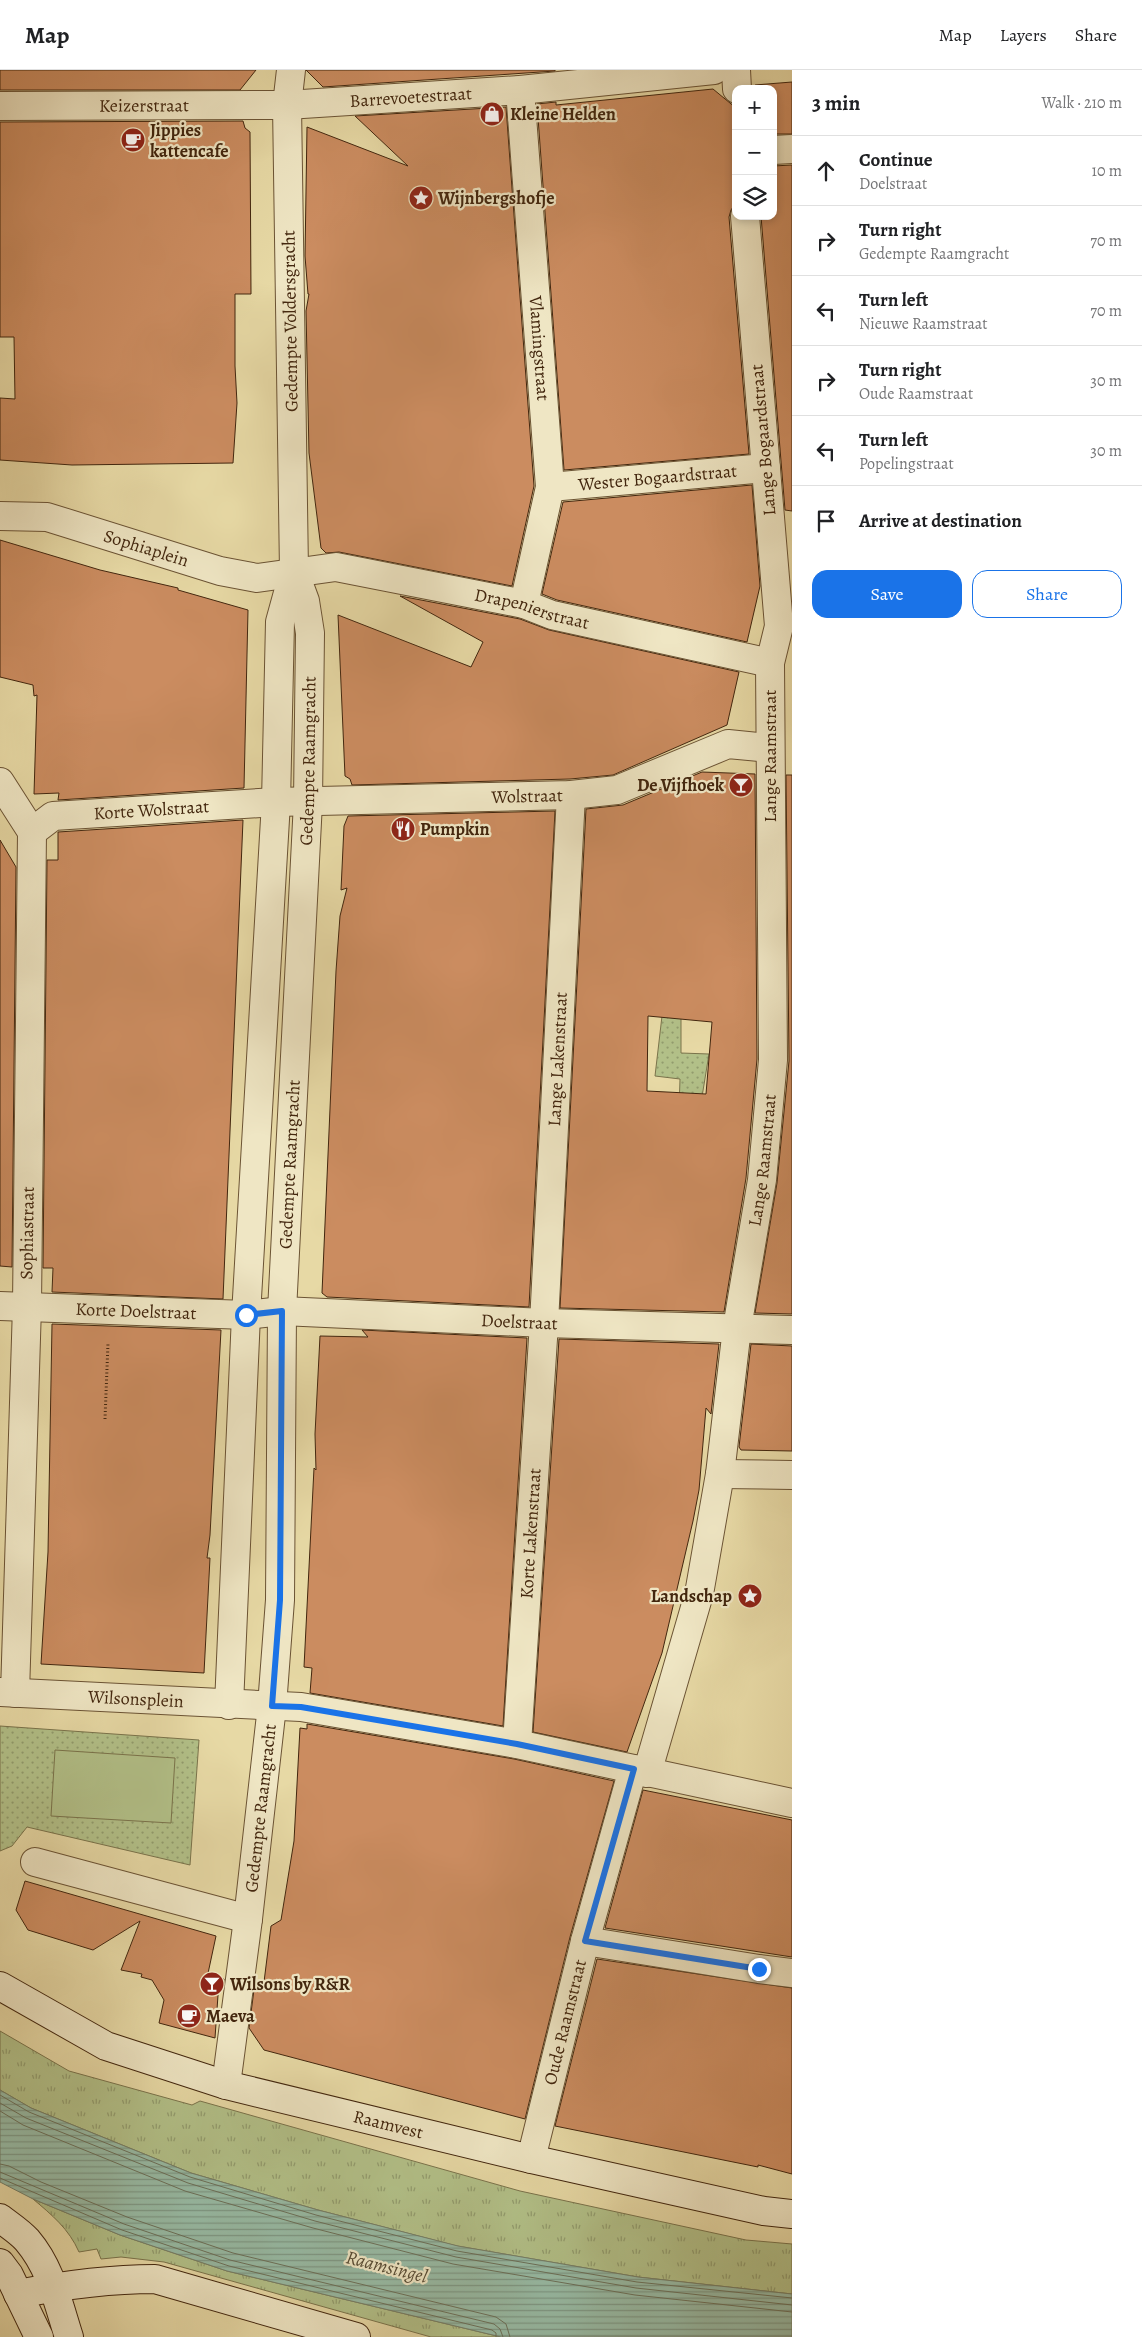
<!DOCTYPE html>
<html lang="en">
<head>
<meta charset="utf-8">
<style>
	:root { --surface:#fff; --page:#f2f2f2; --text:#202124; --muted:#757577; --line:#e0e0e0; --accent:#1a73e8 }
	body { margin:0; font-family:Alegreya,serif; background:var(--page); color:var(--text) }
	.controls { position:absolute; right:15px; top:15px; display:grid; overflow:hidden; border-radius:10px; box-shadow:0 2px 8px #0003 }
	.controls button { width:45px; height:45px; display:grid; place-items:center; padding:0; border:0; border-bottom:1px solid var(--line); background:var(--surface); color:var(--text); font:25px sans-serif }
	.stop { position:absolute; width:15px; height:15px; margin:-11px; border:4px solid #1a73e8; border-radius:50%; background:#fff }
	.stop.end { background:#1a73e8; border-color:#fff; box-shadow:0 1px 5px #0008 }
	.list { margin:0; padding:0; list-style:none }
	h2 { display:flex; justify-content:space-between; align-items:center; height:65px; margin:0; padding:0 20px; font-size:21px }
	h2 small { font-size:16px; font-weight:400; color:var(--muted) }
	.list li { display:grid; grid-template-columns:32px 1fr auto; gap:15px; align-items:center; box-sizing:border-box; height:70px; padding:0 20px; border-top:1px solid var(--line) }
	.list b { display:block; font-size:19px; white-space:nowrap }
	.list p { margin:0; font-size:16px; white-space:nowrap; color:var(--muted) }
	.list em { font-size:16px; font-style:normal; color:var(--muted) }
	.actions { display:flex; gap:10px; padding:15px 20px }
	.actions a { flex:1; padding:11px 0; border:1px solid var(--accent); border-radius:15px; text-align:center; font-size:18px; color:var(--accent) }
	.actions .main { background:var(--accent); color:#fff }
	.icon { flex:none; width:28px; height:28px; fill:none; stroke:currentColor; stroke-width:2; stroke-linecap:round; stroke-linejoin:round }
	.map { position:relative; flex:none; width:792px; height:2267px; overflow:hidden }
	header { display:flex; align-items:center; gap:30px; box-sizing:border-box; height:70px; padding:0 25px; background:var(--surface); border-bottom:1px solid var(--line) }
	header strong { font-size:24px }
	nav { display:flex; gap:28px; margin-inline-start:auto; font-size:18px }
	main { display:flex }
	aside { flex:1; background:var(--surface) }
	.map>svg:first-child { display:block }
	.grass { fill:url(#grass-tufts); stroke:#7a734b }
	.park { fill:url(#park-dots); stroke:#7a734b }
	.pitch { fill:#b2c088; stroke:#7a734b }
	.water { fill:url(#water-rules); stroke:#757f68 }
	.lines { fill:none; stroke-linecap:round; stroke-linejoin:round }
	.shore { stroke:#6c7059; stroke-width:1 }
	.building { fill:#cb8c60; stroke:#42260e; fill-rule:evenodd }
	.street-casing { stroke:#6b5334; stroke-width:30 }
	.secondary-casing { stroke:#42260e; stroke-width:30 }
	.path { stroke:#42260e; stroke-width:3; stroke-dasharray:1 2.5; stroke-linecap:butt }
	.street { stroke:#efe6c4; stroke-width:28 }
	.secondary { stroke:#efe6c4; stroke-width:28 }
	.route { stroke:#1a73e8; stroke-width:6 }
	.labels { text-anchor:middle; stroke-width:4.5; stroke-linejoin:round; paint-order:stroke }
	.street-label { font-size:18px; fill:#42260e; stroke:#efe6c4 }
	.poi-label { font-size:18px; font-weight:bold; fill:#42260e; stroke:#efe6c4; text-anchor:start }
	.water-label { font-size:19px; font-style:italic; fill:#574b34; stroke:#efe6c4 }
</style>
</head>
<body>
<header>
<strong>Map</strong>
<nav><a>Map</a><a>Layers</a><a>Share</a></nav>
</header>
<main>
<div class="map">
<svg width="792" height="2267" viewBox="0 0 792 2267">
	<defs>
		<pattern id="grass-tufts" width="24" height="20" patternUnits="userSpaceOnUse" patternTransform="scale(1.25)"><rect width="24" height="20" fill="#b2c088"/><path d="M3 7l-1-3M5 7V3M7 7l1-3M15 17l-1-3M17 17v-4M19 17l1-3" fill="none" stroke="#929c6e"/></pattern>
		<pattern id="park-dots" width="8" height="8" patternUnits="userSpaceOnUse" patternTransform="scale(1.25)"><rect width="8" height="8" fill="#b2c088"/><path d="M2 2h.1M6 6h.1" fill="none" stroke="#929c6e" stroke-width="1.8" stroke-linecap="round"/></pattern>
		<pattern id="water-rules" width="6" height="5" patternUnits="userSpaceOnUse" patternTransform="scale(1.25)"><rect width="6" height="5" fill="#97baa4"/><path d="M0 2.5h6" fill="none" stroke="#7d9784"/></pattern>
	</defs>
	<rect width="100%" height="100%" fill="#e7d9a5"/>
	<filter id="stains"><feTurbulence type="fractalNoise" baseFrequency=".004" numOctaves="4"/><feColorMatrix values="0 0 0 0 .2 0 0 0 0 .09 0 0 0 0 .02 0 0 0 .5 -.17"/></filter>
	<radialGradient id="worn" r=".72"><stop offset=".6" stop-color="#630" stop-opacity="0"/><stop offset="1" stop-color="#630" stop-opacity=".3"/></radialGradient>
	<path class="grass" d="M0,1961L69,2001L192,2035L200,2031L520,2121L746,2170L792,2174V2224L638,2207L457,2176L318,2140L191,2103L31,2038L0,2020Z
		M33,2129L120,2165L227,2201L501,2267H431L164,2192L121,2187L101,2189L97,2179L79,2182C69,2159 52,2145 33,2129Z"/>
	<path class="park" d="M681,944V983L709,984L683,1143L679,1040L680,1009L655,1006L662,946Z
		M0,1656L199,1670L190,1795L27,1757L12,1776L0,1781Z"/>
	<path class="pitch" d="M55,1680L175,1688L171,1753L51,1746Z"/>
	<path class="water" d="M0,2020L31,2038L191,2103L318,2140L458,2176L638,2207L792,2224V2267H501L227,2201L120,2165L33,2129L0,2112Z"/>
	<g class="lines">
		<path class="shore" d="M0,2025L29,2042L190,2107L316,2145L457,2181L637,2212L792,2228
			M0,2033L26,2048L188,2113L315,2151L456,2187L636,2218L792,2235
			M0,2041L23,2055L185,2121L313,2158L453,2194L635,2225L792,2242
			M0,2094L9,2096L41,2112L127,2147L233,2183L496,2247L506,2254L510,2267
			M0,2102L124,2154L230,2190L494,2254L500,2259L503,2267
			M0,2108L122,2160L229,2196L492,2260L496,2263V2267"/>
	</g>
	<path class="building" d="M0,0H256L240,20H0Z
		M306,0H555V1L323,17Z
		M792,12V64H773V19H755V15Z
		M713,19L736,38V133L731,140L729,147L749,384L564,400L537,34L556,32V35Z
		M506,37L534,416L512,516L339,482L326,483L321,478L309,383L306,241L309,224H308L305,186L307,57L408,96L355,46Z
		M243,51L245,58L250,62L251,224H235V296L237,333L233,393L72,395L0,390V328L15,329L14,267H0V52Z
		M792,95V441L785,440L761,146H773V96Z
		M752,415L760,516L747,572L557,530L542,524L563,432Z
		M0,470L100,500L178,518V520L248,540L244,718L58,730L59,723L34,724L37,625L34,626L33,615L0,607Z
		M400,526L520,549L549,560L739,602L727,655L613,705L570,709L352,715L350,709L345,706L338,545L471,597L483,572Z
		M702,702L755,704L757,989L746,1108L724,1242L560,1238L586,739L623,735ZM648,946L712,952L706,1024L647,1021Z
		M786,705H792V1244L755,1243L777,1113L789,991Z
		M555,741L529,1237L327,1227L322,1223L336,901L340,846L347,818L341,820L344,756L348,746Z
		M243,750L223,1229L52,1222L53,1198H43L47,790H58V762Z
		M0,770L16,797L12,1197L0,1196Z
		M52,1254L221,1260L210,1465L207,1488H210L204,1603L41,1594L48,1482Z
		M362,1260L527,1268L503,1656L310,1623L312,1598L304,1597L314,1398L316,1400L315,1364L320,1266L368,1267Z
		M559,1269L719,1274L711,1344L706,1338L699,1420L693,1451L662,1583L627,1682L533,1662Z
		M751,1274L792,1276V1381L741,1380L739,1377Z
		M307,1654L514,1689L614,1711L570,1867L525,2049L264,1980L249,1958L255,1912H264L271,1856L281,1850L294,1771L300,1658L307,1659Z
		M643,1720L792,1750V1887L605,1858Z
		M25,1811L216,1866L207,1908L224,1909L223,1917L219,1911L215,1968L159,1953L164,1930L152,1910L141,1907L142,1904L121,1900L140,1851L93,1880L28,1860L16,1840Z
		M597,1889L792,1918V2104L758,2095V2097L555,2056Z"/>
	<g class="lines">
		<defs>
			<g id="street">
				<path d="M736,0L737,19"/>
				<path id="s1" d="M520,20L550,417L524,534"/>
				<path id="s2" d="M0,36L287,35L520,20L714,0"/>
				<path d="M773,80L792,79"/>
				<path id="s3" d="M550,417L766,398"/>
				<path id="s4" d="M0,446L47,447L220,501L257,508L336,497L524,534L552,545L770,593"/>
				<path d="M0,712L32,762L27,1236L15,1623"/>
				<path id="s5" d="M32,762L53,746L276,732L571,725L617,720L728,674L769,678"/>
				<path id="s6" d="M0,1236L246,1245L282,1241L544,1253L792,1260"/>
				<path d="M720,1404L792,1405"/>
				<path id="s7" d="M0,1622L301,1637L517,1674L792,1733"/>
				<path d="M229,1635L246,1245L276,732L280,552L294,501L287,35L291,0"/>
				<path id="s8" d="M517,1674L544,1253L571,725"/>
				<path id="s9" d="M647,1703L699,1524L720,1404L737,1258L762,1110L773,990L770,593L779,556L745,146"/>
				<path d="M35,1792L248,1849"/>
				<path d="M585,1871L759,1899L792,1903"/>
				<path id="s10" d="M226,2015L248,1849L272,1636L280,1530L282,1241L308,732L310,563L305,531L294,501"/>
				<path id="s11" d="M531,2089L585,1871L633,1699"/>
			</g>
			<g id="secondary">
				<path id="s12" d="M0,1916L106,1976L226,2015L531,2089L764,2141L792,2144"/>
				<path d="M0,2148C9,2155 20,2162 27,2170C51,2198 58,2233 69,2267"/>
				<path d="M0,2193L9,2205L39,2267"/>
				<path d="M18,2224C64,2215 109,2209 155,2209L356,2267"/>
			</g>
		</defs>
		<use href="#street" class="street-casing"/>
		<use href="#secondary" class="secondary-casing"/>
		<path class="path" d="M105,1349L108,1273"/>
		<use href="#street" class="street"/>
		<use href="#secondary" class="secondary"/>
	</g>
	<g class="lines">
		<path class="route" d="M246,1245L282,1241L280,1530L272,1636L301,1637L517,1674L634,1699L585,1871L759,1899"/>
	</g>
	<defs>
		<symbol id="shop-disc" viewBox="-11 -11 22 22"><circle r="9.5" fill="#8f2418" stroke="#efe6c4"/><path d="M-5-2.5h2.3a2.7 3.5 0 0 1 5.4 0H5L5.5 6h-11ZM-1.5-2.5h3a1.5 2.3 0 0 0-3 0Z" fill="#fff"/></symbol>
		<symbol id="cafe-disc" viewBox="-11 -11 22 22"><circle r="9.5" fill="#8f2418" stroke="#efe6c4"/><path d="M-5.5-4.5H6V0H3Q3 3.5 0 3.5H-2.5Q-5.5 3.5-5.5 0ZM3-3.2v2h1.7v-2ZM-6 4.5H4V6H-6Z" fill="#fff"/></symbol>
		<symbol id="sight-disc" viewBox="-11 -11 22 22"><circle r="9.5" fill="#8f2418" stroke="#efe6c4"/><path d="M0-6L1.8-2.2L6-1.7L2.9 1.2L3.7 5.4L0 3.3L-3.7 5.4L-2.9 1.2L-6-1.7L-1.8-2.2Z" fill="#fff"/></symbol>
		<symbol id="bar-disc" viewBox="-11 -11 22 22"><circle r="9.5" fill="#8f2418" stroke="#efe6c4"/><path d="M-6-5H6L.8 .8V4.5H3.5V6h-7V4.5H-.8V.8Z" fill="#fff"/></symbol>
		<symbol id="restaurant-disc" viewBox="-11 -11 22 22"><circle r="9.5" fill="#8f2418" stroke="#efe6c4"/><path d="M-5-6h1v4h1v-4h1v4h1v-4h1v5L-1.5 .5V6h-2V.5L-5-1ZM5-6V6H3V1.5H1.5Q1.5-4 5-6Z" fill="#fff"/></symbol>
	</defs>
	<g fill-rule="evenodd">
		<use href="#shop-disc" x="478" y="30" width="28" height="28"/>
		<use href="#cafe-disc" x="119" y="56" width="28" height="28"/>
		<use href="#sight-disc" x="407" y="114" width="28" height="28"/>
		<use href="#bar-disc" x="727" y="701" width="28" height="28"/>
		<use href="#restaurant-disc" x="389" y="745" width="28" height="28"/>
		<use href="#sight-disc" x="736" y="1512" width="28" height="28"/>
		<use href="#bar-disc" x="198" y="1900" width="28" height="28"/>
		<use href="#cafe-disc" x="175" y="1932" width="28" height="28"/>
	</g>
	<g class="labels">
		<g class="street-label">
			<text dy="6" stroke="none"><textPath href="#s2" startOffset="411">Barrevoetestraat</textPath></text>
			<text dy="6" stroke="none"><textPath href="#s2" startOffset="144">Keizerstraat</textPath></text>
			<text transform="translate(290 251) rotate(-91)" y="6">Gedempte Voldersgracht</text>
			<text dy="6" stroke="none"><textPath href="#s1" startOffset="259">Vlamingstraat</textPath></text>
			<text transform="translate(763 370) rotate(-95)" y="6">Lange Bogaardstraat</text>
			<text dy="6" stroke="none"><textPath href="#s3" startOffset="108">Wester Bogaardstraat</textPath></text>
			<text dy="6" stroke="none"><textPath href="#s4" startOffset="151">Sophiaplein</textPath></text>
			<text dy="6" stroke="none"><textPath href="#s4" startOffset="546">Drapenierstraat</textPath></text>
			<text transform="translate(770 686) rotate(-90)" y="6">Lange Raamstraat</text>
			<text dy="6" stroke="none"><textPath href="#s10" startOffset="1328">Gedempte Raamgracht</textPath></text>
			<text dy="6" stroke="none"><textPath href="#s5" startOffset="501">Wolstraat</textPath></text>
			<text dy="6" stroke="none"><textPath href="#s5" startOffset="125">Korte Wolstraat</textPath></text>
			<text dy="6" stroke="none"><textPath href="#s8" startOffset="686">Lange Lakenstraat</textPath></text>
			<text dy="6" stroke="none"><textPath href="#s9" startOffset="625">Lange Raamstraat</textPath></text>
			<text dy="6" stroke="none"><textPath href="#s10" startOffset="924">Gedempte Raamgracht</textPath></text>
			<text transform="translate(27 1163) rotate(-89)" y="6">Sophiastraat</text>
			<text dy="6" stroke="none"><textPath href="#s6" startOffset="136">Korte Doelstraat</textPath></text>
			<text dy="6" stroke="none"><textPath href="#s6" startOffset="520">Doelstraat</textPath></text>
			<text dy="6" stroke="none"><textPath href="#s8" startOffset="211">Korte Lakenstraat</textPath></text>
			<text dy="6" stroke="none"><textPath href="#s7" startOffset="136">Wilsonsplein</textPath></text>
			<text dy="6" stroke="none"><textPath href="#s10" startOffset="279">Gedempte Raamgracht</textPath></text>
			<text dy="6" stroke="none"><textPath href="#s11" startOffset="141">Oude Raamstraat</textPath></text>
			<text dy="6" stroke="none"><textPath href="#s12" startOffset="415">Raamvest</textPath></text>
		</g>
		<g class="poi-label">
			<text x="510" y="50">Kleine Helden</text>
			<text x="150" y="66">Jippies<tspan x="150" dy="21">kattencafe</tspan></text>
			<text x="438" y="134">Wijnbergshofje</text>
			<text x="724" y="721" text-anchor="end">De Vijfhoek</text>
			<text x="420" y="765">Pumpkin</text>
			<text x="732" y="1532" text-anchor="end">Landschap</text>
			<text x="230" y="1920">Wilsons by R&amp;R</text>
			<text x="206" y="1952">Maeva</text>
		</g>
		<g class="water-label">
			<text transform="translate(387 2196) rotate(14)" y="7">Raamsingel</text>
		</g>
	</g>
	<rect width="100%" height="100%" filter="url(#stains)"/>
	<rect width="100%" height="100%" fill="url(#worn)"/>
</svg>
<div class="controls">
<button>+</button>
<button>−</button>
<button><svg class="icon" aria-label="layers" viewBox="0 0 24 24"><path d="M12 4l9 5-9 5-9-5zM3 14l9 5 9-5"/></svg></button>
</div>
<div class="stop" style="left:246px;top:1245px"></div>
<div class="stop end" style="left:759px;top:1899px"></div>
</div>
<aside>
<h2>3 min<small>Walk · 210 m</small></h2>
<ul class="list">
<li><svg class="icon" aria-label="ahead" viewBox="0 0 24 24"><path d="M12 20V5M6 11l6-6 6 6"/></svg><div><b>Continue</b><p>Doelstraat</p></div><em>10 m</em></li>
<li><svg class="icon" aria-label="right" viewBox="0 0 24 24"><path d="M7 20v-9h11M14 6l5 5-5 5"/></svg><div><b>Turn right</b><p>Gedempte Raamgracht</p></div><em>70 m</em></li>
<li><svg class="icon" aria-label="left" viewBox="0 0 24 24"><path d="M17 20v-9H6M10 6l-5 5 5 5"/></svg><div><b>Turn left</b><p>Nieuwe Raamstraat</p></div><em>70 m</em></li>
<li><svg class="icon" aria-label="right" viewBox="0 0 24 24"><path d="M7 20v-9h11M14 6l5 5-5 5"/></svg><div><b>Turn right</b><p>Oude Raamstraat</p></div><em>30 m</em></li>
<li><svg class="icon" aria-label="left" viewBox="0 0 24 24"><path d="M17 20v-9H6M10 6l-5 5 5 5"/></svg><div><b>Turn left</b><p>Popelingstraat</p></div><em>30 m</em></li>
<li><svg class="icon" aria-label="arrive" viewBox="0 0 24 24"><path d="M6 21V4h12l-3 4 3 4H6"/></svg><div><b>Arrive at destination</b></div></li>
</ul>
<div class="actions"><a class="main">Save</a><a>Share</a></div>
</aside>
</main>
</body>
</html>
